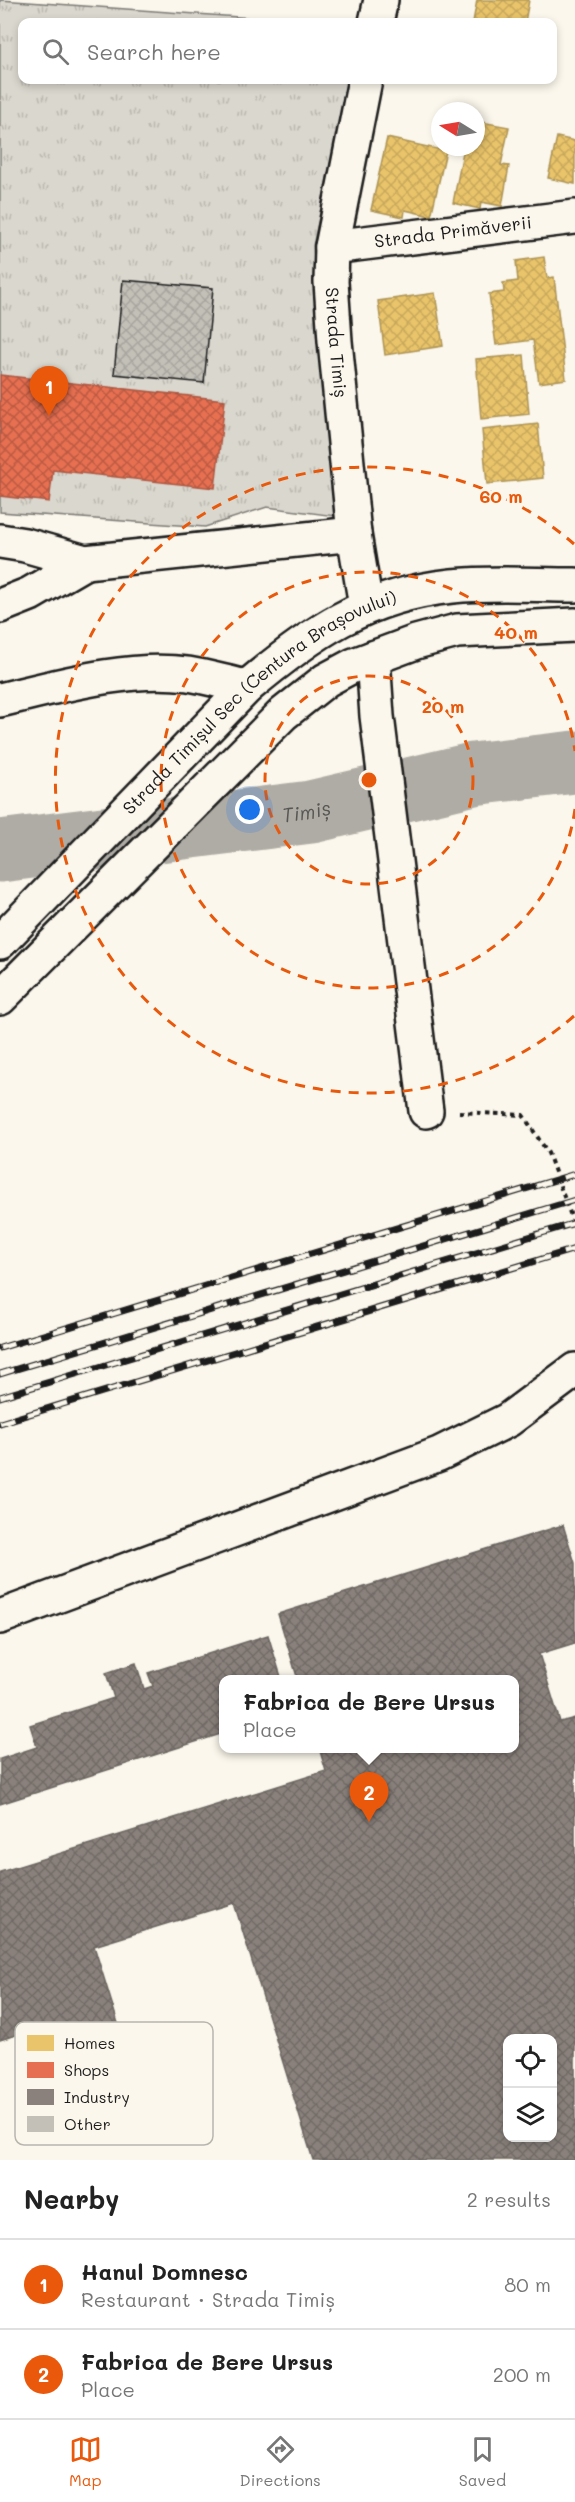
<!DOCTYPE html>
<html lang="en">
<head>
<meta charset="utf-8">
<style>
	:root { --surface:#fff; --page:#f6f6f6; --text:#222; --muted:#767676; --line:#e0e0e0; --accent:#ea580c }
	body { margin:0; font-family:Mali,sans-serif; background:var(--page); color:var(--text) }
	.controls { position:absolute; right:18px; bottom:18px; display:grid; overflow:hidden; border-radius:12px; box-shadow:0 3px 9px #0003 }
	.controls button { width:54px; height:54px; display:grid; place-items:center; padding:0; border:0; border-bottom:2px solid var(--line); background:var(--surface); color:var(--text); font:30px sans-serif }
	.compass { position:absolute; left:431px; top:102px; width:54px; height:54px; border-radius:50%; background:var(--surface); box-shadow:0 3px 9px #0003; rotate:281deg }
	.you { position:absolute; left:250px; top:810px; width:21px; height:21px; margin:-15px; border:4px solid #fff; border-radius:50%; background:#1a73e8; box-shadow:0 0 0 9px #1a73e833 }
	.badge { display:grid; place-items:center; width:39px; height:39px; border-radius:50%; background:var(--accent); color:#fff; font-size:20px; font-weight:700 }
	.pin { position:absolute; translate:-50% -50px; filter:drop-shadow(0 2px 3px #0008) }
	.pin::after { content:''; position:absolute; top:32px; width:21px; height:18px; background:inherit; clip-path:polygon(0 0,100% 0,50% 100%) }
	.popup { position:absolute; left:219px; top:1675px; width:300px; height:78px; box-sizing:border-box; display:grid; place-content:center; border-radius:12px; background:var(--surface); filter:drop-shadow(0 2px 4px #0005); font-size:20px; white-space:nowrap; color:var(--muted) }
	.popup b { font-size:22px; color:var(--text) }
	.popup::after { content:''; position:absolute; left:50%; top:100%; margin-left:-12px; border:12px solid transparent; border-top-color:var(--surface) }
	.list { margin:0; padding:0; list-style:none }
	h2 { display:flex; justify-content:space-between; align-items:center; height:78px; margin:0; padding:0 24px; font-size:26px }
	h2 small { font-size:20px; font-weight:400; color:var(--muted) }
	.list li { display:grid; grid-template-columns:39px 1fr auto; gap:18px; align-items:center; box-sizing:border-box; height:90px; padding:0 24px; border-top:2px solid var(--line) }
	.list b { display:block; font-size:22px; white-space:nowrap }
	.list p { margin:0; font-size:20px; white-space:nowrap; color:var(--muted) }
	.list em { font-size:20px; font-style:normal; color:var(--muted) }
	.icon { flex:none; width:33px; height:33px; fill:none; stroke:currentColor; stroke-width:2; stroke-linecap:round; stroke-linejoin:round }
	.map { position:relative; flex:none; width:575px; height:2160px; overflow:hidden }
	.search { position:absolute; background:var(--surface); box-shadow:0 3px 9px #0003; left:18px; right:18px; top:18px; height:66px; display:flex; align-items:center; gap:15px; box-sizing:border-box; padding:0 21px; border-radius:12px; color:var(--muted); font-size:22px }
	.sheet { height:258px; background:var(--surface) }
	nav { display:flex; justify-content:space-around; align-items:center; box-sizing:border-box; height:84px; border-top:2px solid var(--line); background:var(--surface); font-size:16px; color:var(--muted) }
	nav a { display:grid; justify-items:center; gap:3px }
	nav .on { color:var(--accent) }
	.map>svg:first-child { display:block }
	.grass { fill:url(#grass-tufts); stroke:#7b7a75; stroke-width:1.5 }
	.homes { fill:url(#homes-cross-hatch); stroke:#ac9253; stroke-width:1.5 }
	.shops { fill:url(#shops-cross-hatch); stroke:#aa5641; stroke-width:1.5 }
	.industry { fill:url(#industry-cross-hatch); stroke:#69635f; stroke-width:1.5; fill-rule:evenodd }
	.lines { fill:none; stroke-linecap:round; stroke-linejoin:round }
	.river { stroke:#afaca5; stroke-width:63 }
	.building { fill:url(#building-cross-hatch); stroke:#1c1c1c; stroke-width:1.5 }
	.minor-casing { stroke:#1c1c1c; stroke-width:38 }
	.highway-casing { stroke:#1c1c1c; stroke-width:38 }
	.path { stroke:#1c1c1c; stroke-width:4; stroke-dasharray:4.5 4.5; stroke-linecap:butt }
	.minor { stroke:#fbf7ec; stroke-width:33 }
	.highway { stroke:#fbf7ec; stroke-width:33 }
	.rail-casing { stroke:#1c1c1c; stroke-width:7 }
	.rail { stroke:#fbf7ec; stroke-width:4.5; stroke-dasharray:14; stroke-linecap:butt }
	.ring { fill:none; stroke:#e8590c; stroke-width:3; stroke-dasharray:10 8 }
	.labels { text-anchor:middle; stroke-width:6; stroke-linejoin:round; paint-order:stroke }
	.street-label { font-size:18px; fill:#1c1c1c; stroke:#fbf7ec }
	.water-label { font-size:20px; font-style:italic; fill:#575653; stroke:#fbf7ec }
	.key { fill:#fbf7ec; stroke:#b8b5ae; stroke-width:1.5 }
	.key-label { font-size:16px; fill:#1c1c1c }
	.centre { fill:#e8590c; stroke:#fbf7ec; stroke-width:3 }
	.ring-label { font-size:18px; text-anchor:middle; font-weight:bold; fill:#e8590c; stroke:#fbf7ec; stroke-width:6; stroke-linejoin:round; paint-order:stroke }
</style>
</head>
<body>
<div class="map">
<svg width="575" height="2160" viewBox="0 0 575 2160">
	<defs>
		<pattern id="grass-tufts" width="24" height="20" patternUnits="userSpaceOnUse" patternTransform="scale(1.5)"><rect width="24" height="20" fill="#dad7ce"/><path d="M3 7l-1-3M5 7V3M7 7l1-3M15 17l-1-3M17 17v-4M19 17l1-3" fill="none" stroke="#bab8b0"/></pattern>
		<pattern id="homes-cross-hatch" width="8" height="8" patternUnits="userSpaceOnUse" patternTransform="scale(1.5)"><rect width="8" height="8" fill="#e9c46a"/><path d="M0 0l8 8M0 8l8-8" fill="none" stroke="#c7a85b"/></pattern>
		<pattern id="shops-cross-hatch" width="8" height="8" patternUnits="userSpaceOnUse" patternTransform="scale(1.5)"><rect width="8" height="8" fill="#e76f51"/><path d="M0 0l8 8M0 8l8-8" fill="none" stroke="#ba5a42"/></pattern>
		<pattern id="industry-cross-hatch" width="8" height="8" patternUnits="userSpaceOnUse" patternTransform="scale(1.5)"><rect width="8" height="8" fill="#8a817c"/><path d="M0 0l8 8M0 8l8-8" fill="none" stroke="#706965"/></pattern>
		<pattern id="building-cross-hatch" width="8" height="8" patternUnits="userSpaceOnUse" patternTransform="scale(1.5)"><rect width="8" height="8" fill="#c3c0b8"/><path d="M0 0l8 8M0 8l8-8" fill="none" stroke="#a7a49e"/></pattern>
	</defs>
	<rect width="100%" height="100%" fill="#fbf7ec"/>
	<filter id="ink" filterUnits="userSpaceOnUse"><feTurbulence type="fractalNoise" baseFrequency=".0167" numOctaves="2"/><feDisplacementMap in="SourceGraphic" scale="12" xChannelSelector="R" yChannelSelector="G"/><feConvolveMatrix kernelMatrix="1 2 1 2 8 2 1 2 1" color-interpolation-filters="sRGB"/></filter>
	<g filter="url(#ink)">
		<path class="grass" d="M0,0L310,22H22V80H348L313,246L335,516L267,507L205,527L0,512Z"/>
		<path class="homes" d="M477,0H529L525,22H473Z
			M476,121L509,127L501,165L509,166L502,206L481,202L480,209L453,203L464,147H476Z
			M557,137L575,141V184L548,178Z
			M387,138L446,151L431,216L405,210L404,217L371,210Z
			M544,257L547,278L554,277L566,379L539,383L533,340L496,345L489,294L504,292L503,283L518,281L516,261Z
			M435,293L443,346L385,355L378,301Z
			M524,355L529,414L481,419L476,359Z
			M538,424L543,478L487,484L482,430Z"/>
		<path class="shops" d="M0,375L225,400L215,488L53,470L49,502L0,496Z"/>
		<path class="industry" d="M563,1525L575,1563V1643L539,1654L560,1722L575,1718V2160H313L234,1903L94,1946L130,2062L52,2086L35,2029L0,2040V1872L326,1771L319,1748H514V1680H298L278,1614ZM508,2038H552V2138H508Z
			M268,1635L282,1680H224V1733L0,1804V1759L37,1747L30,1725L114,1698L106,1673L136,1663L144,1689L153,1686L148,1673Z"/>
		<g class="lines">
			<path class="river" id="s1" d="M0,851L311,812L473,774L575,762"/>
		</g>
		<path class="building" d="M123,280L213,288L204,383L114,374Z"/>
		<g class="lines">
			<defs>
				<g id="minor">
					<path d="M376,22L381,0"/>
					<path id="s2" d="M365,80L332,247L331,282L335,341L354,534L366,606"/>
					<path id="s3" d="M332,247L575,217"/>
					<path d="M0,541L25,545L85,562L354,534"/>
					<path d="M0,606L30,594L85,562"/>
					<path d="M373,658L377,716L426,1111"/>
					<path d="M0,700C59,686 127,666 188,674C207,677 227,683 247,687"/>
					<path d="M0,1617L439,1454L508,1420L575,1370"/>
				</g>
				<g id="highway">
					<path id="s4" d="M0,942L247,687C311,633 365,595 452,586C492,582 535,585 575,585"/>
					<path d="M0,998L283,714L326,680L354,665L416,642L457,631L575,625"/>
				</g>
			</defs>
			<use href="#minor" class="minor-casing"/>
			<use href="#highway" class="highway-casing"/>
			<path class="path" d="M459,1112L523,1115L548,1153L575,1227"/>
			<use href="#minor" class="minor"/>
			<use href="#highway" class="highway"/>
			<defs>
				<path id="rail" d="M0,1348L575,1174
					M0,1374L575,1200
					M0,1397L575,1223
					M0,1423L575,1249"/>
			</defs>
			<use href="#rail" class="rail-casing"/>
			<use href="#rail" class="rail"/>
		</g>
	</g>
	<g class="ring">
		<circle cx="369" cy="780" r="104"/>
		<path d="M575 809A208 208 0 1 1 575 751"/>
		<path d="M574 1016A313 313 0 1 1 574 544"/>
	</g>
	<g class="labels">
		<g class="street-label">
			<text dy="6" stroke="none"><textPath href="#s3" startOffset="122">Strada Primăverii</textPath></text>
			<text dy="6" stroke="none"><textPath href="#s2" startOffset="266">Strada Timiș</textPath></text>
			<text dy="6" stroke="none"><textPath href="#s4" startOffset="356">Strada Timișul Sec (Centura Brașovului)</textPath></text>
		</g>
		<g class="water-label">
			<text dy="7" stroke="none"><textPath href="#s1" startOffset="309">Timiș</textPath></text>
		</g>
	</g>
	<rect x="15" y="2022" width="198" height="123" rx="9" class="key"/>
	<rect x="27" y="2035" width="27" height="16" fill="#e9c46a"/>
	<rect x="27" y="2062" width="27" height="16" fill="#e76f51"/>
	<rect x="27" y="2089" width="27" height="16" fill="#8a817c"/>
	<rect x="27" y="2116" width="27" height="16" fill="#c3c0b8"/>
	<g class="key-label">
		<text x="64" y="2049">Homes</text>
		<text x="64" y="2076">Shops</text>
		<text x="64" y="2103">Industry</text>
		<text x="64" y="2130">Other</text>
	</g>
	<circle cx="369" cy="780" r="9" class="centre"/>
	<g class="ring-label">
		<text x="501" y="503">60 m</text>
		<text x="516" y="639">40 m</text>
		<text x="443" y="713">20 m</text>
	</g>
</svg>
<div class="controls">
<button><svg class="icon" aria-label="locate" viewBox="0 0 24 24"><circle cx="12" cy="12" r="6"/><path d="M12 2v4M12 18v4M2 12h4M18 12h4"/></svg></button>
<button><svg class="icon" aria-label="layers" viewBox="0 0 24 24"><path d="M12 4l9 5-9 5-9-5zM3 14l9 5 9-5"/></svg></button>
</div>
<svg class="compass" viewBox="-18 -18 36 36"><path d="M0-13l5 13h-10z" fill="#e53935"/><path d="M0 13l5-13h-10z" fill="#767676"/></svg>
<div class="you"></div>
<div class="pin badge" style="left:49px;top:416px">1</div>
<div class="pin badge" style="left:369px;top:1822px">2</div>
<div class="popup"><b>Fabrica de Bere Ursus</b>Place</div>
<div class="search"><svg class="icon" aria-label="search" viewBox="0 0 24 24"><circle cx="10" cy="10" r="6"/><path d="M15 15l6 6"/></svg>Search here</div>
</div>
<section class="sheet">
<h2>Nearby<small>2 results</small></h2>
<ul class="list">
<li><span class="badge">1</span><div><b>Hanul Domnesc</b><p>Restaurant · Strada Timiș</p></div><em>80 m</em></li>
<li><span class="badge">2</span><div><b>Fabrica de Bere Ursus</b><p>Place</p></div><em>200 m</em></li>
</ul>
</section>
<nav>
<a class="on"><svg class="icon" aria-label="map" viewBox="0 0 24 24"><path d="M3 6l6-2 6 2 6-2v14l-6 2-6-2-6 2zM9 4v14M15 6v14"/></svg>Map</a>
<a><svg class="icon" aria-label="directions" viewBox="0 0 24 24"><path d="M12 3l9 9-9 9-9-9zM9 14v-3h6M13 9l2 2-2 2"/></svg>Directions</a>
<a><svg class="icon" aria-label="saved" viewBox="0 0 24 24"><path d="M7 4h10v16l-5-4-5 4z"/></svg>Saved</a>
</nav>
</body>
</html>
